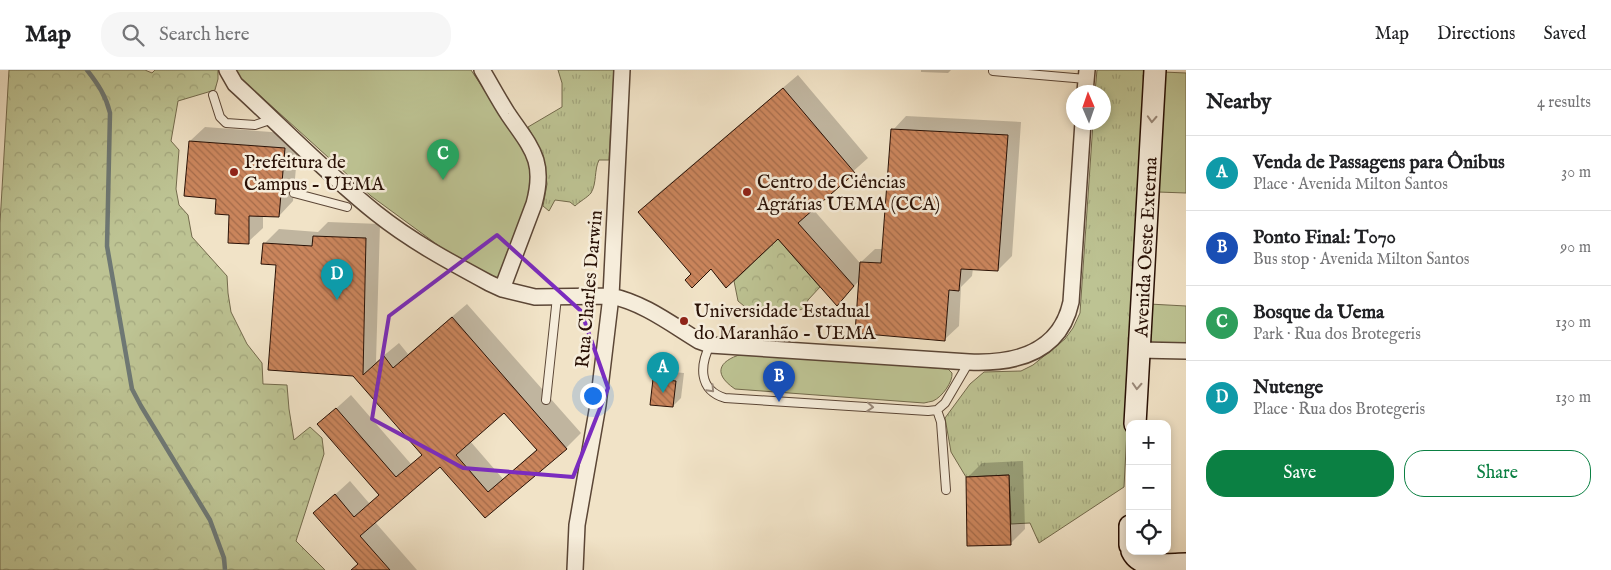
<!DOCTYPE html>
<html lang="en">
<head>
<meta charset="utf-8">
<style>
	:root { --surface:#fff; --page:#f6f6f6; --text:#202124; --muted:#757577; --line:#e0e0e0; --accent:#0b8043 }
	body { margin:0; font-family:"IM FELL English",serif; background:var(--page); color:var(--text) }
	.controls { position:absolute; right:15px; bottom:15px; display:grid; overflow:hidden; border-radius:10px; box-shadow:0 2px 8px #0003 }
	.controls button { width:45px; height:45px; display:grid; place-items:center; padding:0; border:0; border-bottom:1px solid var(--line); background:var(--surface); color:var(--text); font:25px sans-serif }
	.compass { position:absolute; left:1066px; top:15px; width:45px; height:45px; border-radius:50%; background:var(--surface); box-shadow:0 2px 8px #0003; rotate:358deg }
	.you { position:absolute; left:592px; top:325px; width:18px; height:18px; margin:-12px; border:4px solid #fff; border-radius:50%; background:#1a73e8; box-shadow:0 0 0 8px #1a73e833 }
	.badge { display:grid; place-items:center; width:32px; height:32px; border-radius:50%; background:var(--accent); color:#fff; font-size:16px; font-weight:700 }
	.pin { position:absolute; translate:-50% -41px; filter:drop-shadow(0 1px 2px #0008) }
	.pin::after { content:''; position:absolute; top:26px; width:18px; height:15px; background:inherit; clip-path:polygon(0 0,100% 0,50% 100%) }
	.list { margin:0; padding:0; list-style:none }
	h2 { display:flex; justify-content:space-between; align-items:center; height:65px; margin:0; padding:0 20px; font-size:21px }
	h2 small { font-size:16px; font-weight:400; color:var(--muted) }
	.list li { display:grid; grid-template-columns:32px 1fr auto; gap:15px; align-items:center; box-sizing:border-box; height:75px; padding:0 20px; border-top:1px solid var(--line) }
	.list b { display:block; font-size:19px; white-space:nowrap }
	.list p { margin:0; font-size:16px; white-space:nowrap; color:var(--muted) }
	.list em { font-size:16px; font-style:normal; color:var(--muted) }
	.actions { display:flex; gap:10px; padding:15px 20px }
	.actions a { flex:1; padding:11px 0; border:1px solid var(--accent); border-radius:20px; text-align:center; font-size:18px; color:var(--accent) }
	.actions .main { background:var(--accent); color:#fff }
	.icon { flex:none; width:28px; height:28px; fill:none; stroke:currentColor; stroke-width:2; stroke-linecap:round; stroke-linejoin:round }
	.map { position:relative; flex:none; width:1186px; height:500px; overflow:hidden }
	header { display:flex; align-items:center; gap:30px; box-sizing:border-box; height:70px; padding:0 25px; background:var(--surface); border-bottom:1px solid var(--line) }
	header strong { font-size:24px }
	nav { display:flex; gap:28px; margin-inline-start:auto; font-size:18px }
	.search { width:350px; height:45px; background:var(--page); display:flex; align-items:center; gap:12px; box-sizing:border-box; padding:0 18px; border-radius:20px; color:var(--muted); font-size:19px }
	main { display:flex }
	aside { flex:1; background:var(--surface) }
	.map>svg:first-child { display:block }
	.grass { fill:url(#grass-tufts); stroke:#736a4c }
	.forest { fill:url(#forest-crowns); stroke:#736a4c }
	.green { fill:#bdc393; stroke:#736a4c }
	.shadow { fill:#0003; fill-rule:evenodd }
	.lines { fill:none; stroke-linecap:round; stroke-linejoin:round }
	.stream { stroke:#6e7874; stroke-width:4.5 }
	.building { fill:url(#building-back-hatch); stroke:#291106; fill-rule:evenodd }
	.lane-casing { stroke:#5b4636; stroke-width:10 }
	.street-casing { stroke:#5b4636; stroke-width:18 }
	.secondary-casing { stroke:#291106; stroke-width:24 }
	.lane { stroke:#f6eddb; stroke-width:8 }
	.street { stroke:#f6eddb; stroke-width:15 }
	.secondary { stroke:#f6eddb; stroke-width:21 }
	.oneway { stroke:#9a8a7b }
	.marked { fill:none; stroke:#7b2cbf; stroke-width:4; stroke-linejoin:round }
	.poi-dot { fill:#8f2418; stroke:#f6eddb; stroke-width:2 }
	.labels { text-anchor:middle; stroke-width:5; stroke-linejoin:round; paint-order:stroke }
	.poi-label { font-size:19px; fill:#291106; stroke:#f6eddb; text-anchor:start }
	.street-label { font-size:19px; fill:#291106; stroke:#f6eddb }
</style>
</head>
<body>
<header>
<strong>Map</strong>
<div class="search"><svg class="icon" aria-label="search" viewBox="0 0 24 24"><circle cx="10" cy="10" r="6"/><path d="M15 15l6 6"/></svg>Search here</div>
<nav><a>Map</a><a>Directions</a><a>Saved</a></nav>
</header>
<main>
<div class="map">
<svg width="1186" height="500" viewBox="0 0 1186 500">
	<defs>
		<pattern id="grass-tufts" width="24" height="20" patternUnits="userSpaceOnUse" patternTransform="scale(1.25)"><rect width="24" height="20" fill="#bdc393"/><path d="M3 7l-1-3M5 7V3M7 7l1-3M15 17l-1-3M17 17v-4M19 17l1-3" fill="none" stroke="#a2a67d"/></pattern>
		<pattern id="forest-crowns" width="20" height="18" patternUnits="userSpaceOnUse" patternTransform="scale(1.25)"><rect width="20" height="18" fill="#bdc393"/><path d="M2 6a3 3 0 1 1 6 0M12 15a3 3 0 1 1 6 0" fill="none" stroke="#a2a67d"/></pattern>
		<pattern id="building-back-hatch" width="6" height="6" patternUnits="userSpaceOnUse" patternTransform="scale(1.25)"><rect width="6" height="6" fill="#ca855c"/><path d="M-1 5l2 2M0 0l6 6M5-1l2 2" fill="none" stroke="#a46b4a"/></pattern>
	</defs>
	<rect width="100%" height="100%" fill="#f1e3c7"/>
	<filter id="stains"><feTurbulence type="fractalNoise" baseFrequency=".004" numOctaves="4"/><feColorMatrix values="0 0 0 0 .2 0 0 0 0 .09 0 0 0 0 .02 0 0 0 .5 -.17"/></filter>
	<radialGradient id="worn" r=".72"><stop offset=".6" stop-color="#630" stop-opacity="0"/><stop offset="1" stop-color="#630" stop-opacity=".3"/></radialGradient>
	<path class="grass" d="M558,0H614L609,90H599C594,100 597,113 591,123C588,127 579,132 575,136L570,132L555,130L549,141L543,136L547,114L543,85L528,57L562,37V13Z
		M1097,0H1146L1124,417L1039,473L1030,453L1011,454L1009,405L966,407L951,382L945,348L970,314L984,302L1021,301L1033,295L1065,269L1073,258L1080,243L1093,53L1104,52V22H1095Z"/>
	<path class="forest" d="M9,0H145L152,3L155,0H218V9L215,20L178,31L171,71L179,80L176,119L179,135L188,145L192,167L227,206L228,223L231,242L247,274L262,293L263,314L287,315L289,339L294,370L310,357L322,368L324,384L296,471L325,500H0V153Z
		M778,169L820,217L808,230L805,238L794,242L772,243L744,236L738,231L734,211Z"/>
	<path class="green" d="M233,0H471L522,76L533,99L535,122L498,209L450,184L371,126L235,3Z
		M1163,2L1186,3V123L1158,122Z
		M1149,234L1186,236V276L1146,275Z
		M746,283L948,299L952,303C953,312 942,327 933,331C930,332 927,332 924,333L735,319C710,302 721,289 746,283Z"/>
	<path class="shadow" d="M921,0H951L948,3L921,2Z
		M798,5L868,88L812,138L860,193L875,179H883L893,60L906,46L1021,52L1012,186L998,200L973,198L972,206L961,217L959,256L945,269L860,210L837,234L778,167L711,197L692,204L640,142L654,127Z
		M205,57L299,64L293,131L279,146L263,145V158L248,172L231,144L218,128L190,71Z
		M328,152L380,154L376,292L399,273L408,284L467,234L581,363L566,378L486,446L441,395L375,452L417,500H352L359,493L315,443L350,411L369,433L380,424L319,354L351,325L411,394L423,384L277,194L264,174L279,159L318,162ZM505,342L537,379L503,409L470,371Z
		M662,301L684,303L681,328L673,336L654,309Z
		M1023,391L1025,459L1011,473L967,408L982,393Z"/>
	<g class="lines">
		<path class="stream" d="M87,0C98,14 106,26 110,43L107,176L132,319L141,336L210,450L224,488L225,500"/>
	</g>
	<path class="building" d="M783,18L855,103L798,153L854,216L837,236L778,169L726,218L711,199L692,218L685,210L691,204L638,142Z
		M891,59L1008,65L998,201L961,199L959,221L949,220L945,271L855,263L860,192L881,193Z
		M189,71L285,78L279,147L249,146V174L228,173L229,145L215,144L216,129L184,126Z
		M313,166L366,168L363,305L384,286L393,298L452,247L567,379L485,448L440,397L360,466L390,500H351L358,494L313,443L335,424L354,447L379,425L317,354L336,338L396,407L422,385L353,306L268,300L276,195L261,194L263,173L312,176ZM504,343L537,380L488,422L456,385Z
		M653,309L676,311L673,337L650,335Z
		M1009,405L1011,475L967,476L966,407Z"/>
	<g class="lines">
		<defs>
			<path id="lane" d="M993,1L1086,9
				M213,25L220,47L226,53L255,55L273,49
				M294,123L347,137
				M710,275C700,295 698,320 725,328L928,341L937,340L945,333L969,292
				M546,330L557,227
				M937,340L941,352L946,420"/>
			<path id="street" d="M227,0L235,14C282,57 326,103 376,143C411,171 450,192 489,213L502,219L535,227L611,226C644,233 671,254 699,271L710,275L969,292C1015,294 1060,283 1071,232L1083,52
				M482,0C491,15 499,30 508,44C531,78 546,90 534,134L502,219
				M1085,22L1087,0
				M1139,280L1186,281
				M575,500L577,455L598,335L611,226L622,0"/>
			<path id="secondary" d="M1135,354L1155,0
				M1130,456V475
				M1132,481C1141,500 1169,494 1186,494"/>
		</defs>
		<use href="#lane" class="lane-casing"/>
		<use href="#street" class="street-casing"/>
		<use href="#secondary" class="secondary-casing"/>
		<use href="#lane" class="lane"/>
		<use href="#street" class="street"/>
		<use href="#secondary" class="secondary"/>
	</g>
	<defs><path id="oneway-chevron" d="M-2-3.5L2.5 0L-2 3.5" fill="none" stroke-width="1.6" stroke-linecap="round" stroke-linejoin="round" transform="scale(1.25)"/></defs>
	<g class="oneway">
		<use href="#oneway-chevron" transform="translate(1152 49) rotate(93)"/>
		<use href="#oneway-chevron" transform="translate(1137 316) rotate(93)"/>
		<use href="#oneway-chevron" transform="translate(711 319) rotate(47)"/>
		<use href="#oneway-chevron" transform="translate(870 337) rotate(4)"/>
	</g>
	<path class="marked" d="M497,165L581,241L608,318L573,407L463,398L372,349L389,246Z"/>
	<g class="poi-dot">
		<circle cx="234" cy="102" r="5"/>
		<circle cx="747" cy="122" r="5"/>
		<circle cx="684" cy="251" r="5"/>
	</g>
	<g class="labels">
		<g class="poi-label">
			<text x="244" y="98">Prefeitura de<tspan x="244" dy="22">Campus - UEMA</tspan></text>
			<text x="757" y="118">Centro de Ciências<tspan x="757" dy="22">Agrárias UEMA (CCA)</tspan></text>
			<text x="694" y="247">Universidade Estadual<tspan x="694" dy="22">do Maranhão - UEMA</tspan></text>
		</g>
		<g class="street-label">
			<text transform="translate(1145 177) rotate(-87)" y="7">Avenida Oeste Externa</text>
			<text transform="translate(588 219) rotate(-85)" y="7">Rua Charles Darwin</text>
		</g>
	</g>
	<rect width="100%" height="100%" filter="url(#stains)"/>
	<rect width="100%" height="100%" fill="url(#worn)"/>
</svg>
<div class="controls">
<button>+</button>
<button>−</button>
<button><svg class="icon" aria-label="locate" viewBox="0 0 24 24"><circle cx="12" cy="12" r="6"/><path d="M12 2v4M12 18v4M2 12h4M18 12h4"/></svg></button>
</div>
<svg class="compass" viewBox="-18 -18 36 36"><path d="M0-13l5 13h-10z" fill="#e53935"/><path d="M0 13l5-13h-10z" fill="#757577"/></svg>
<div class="you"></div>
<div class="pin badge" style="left:663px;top:323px;background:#0f9aa8">A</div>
<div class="pin badge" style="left:779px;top:332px;background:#1a4fb4">B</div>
<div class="pin badge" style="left:443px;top:110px;background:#2e9e5b">C</div>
<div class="pin badge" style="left:337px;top:230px;background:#0f9aa8">D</div>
</div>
<aside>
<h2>Nearby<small>4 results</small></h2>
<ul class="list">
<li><span class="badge" style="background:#0f9aa8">A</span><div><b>Venda de Passagens para Ônibus</b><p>Place · Avenida Milton Santos</p></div><em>30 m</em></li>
<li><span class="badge" style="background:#1a4fb4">B</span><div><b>Ponto Final: T070</b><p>Bus stop · Avenida Milton Santos</p></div><em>90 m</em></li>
<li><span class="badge" style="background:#2e9e5b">C</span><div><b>Bosque da Uema</b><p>Park · Rua dos Brotegeris</p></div><em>130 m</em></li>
<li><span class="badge" style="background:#0f9aa8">D</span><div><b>Nutenge</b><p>Place · Rua dos Brotegeris</p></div><em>130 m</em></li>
</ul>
<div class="actions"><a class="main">Save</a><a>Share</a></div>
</aside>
</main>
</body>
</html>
